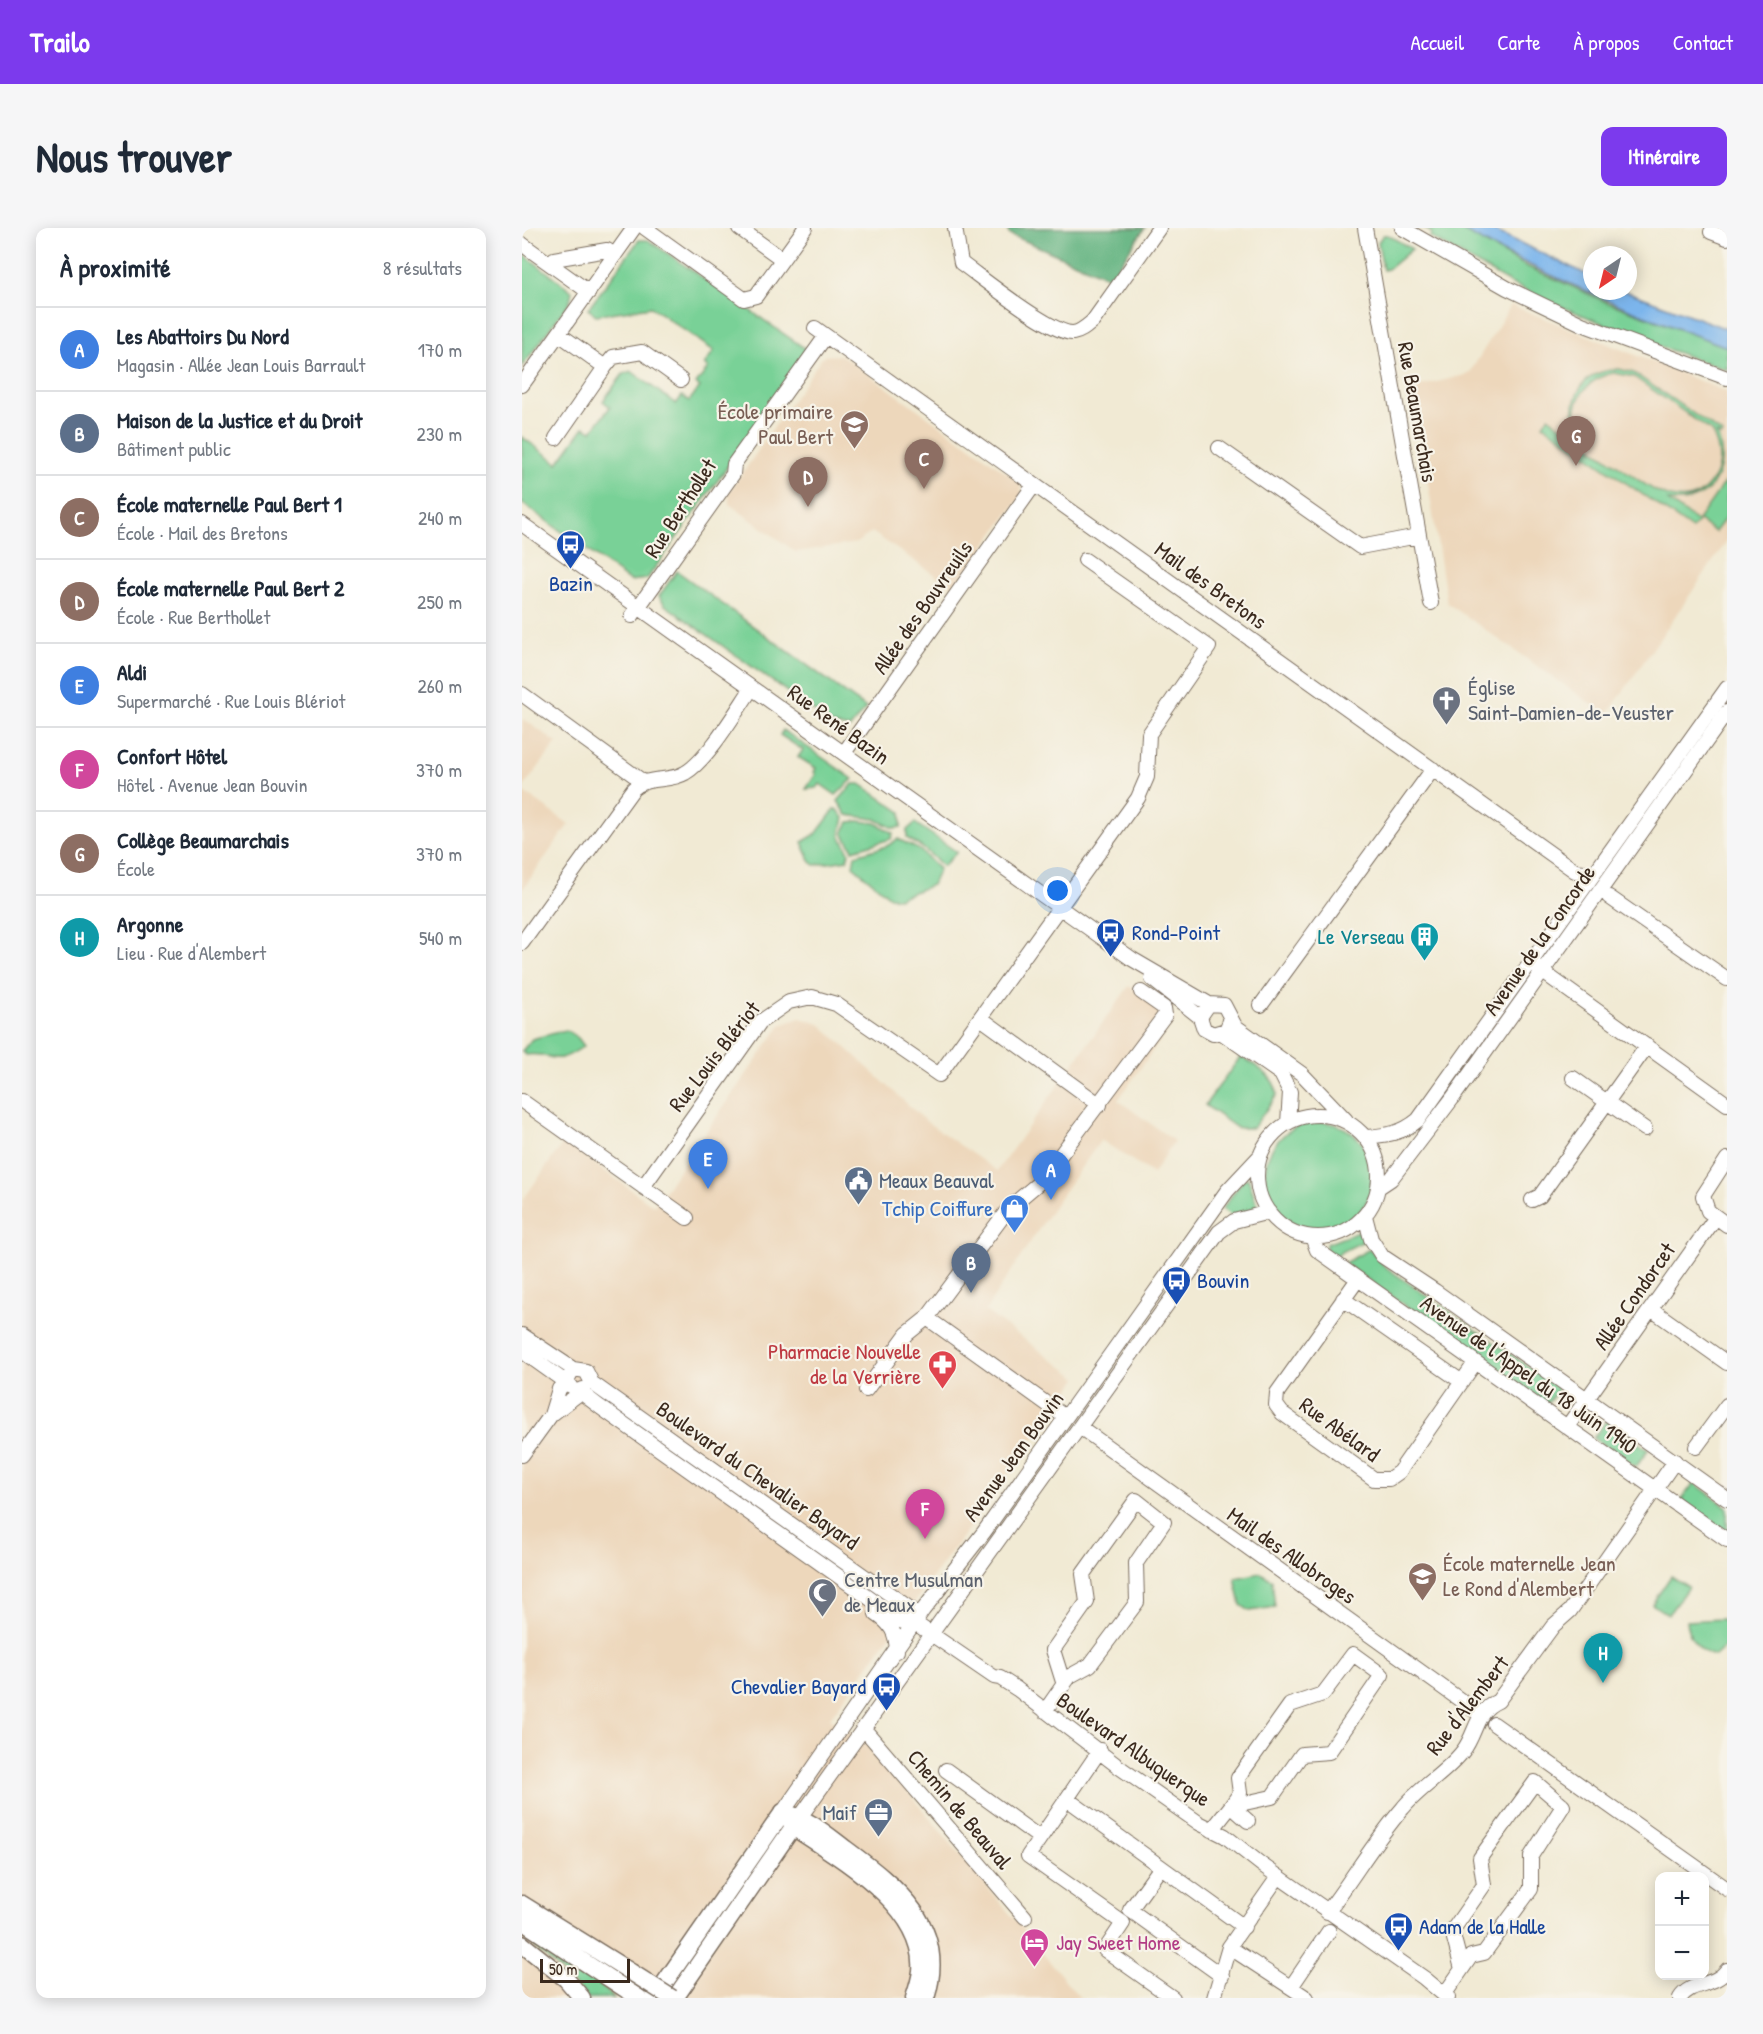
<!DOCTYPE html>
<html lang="fr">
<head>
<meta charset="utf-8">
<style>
	:root { --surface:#fff; --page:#f6f6f7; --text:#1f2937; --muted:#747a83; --line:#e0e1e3; --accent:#7c3aed }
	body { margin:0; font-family:"Patrick Hand",sans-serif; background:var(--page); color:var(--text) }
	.controls { position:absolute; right:18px; bottom:18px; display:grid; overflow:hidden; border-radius:12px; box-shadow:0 3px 15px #0003 }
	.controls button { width:54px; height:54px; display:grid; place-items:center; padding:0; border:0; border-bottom:2px solid var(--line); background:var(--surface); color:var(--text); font:30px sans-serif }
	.compass { position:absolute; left:1061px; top:18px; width:54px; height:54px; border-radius:50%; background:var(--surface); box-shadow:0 3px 15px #0003; rotate:215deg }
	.scale { position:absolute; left:18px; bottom:15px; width:90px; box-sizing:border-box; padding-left:6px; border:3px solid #3b2a1e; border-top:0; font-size:16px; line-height:21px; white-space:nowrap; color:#3b2a1e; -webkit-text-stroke:4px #f7f3e8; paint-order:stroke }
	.you { position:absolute; left:536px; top:663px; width:21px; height:21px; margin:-15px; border:4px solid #fff; border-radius:50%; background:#1a73e8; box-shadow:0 0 0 9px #1a73e833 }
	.badge { display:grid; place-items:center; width:39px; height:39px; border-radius:50%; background:var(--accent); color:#fff; font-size:20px; font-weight:700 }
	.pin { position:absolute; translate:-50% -50px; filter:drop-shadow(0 2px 3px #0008) }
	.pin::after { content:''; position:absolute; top:32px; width:21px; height:18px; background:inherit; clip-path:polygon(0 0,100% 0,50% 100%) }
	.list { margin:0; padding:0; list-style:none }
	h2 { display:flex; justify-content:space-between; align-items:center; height:78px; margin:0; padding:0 24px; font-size:26px }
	h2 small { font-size:20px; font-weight:400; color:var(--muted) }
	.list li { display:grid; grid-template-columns:39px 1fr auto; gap:18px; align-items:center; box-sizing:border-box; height:84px; padding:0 24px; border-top:2px solid var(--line) }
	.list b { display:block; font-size:22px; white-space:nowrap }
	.list p { margin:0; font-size:20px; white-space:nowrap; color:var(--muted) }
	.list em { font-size:20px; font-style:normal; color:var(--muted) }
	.map { position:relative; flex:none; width:1205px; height:1770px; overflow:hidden; border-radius:12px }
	header { display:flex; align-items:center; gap:36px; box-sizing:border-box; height:84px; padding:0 30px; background:var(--accent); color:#fff }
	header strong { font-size:28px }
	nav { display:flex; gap:33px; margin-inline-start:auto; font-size:21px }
	.intro { display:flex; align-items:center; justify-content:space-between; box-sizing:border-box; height:144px; padding:0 36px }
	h1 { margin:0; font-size:42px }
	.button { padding:15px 27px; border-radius:12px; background:var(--accent); color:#fff; font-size:21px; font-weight:700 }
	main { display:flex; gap:36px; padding:0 36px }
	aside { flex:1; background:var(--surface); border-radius:12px; box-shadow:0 3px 15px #0003 }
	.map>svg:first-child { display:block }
	.built { fill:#edd7bb }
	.green { fill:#79d197; stroke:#5a7e5a; stroke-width:1.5; fill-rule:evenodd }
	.forest { fill:#62b380; stroke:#4e6e4f; stroke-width:1.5 }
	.water { fill:#7cb5ec; stroke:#5c7085; stroke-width:1.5 }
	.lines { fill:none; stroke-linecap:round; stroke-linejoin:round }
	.minor-casing { stroke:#7b6d5e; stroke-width:16 }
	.major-casing { stroke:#7b6d5e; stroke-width:19 }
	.minor { stroke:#fff; stroke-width:14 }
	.major { stroke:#fff; stroke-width:16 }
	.major-bridge-casing { stroke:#7b6d5e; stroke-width:19; stroke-linecap:butt }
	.major-bridge { stroke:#fff; stroke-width:16 }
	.labels { text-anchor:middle; stroke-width:4.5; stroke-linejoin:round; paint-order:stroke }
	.education-label { font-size:22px; fill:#785e54; stroke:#f7f3e8; text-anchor:end }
	.street-label { font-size:22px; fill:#3b2a1e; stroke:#f7f3e8 }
	.transit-label { font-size:22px; fill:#164399; stroke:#f7f3e8; text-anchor:start }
	.worship-label { font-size:22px; fill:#5b616d; stroke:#f7f3e8; text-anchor:start }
	.culture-label { font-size:22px; fill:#0d838f; stroke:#f7f3e8; text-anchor:end }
	.service-label { font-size:22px; fill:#4e5e75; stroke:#f7f3e8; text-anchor:start }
	.shop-label { font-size:22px; fill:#366cbe; stroke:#f7f3e8; text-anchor:end }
	.health-label { font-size:22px; fill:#be3a42; stroke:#f7f3e8; text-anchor:end }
	.hotel-label { font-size:22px; fill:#b23c85; stroke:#f7f3e8; text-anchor:start }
</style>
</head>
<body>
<header>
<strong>Trailo</strong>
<nav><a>Accueil</a><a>Carte</a><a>À propos</a><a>Contact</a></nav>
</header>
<div class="intro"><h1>Nous trouver</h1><a class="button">Itinéraire</a></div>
<main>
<aside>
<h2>À proximité<small>8 résultats</small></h2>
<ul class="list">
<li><span class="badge" style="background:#3f7fe0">A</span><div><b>Les Abattoirs Du Nord</b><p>Magasin · Allée Jean Louis Barrault</p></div><em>170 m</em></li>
<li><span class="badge" style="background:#5c6f8a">B</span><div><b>Maison de la Justice et du Droit</b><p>Bâtiment public</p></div><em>230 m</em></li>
<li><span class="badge" style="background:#8d6e63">C</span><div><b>École maternelle Paul Bert 1</b><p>École · Mail des Bretons</p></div><em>240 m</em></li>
<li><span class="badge" style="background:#8d6e63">D</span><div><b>École maternelle Paul Bert 2</b><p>École · Rue Berthollet</p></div><em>250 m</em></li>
<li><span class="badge" style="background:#3f7fe0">E</span><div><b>Aldi</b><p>Supermarché · Rue Louis Blériot</p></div><em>260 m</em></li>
<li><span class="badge" style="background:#d1479c">F</span><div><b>Confort Hôtel</b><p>Hôtel · Avenue Jean Bouvin</p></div><em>370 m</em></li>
<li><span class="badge" style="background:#8d6e63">G</span><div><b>Collège Beaumarchais</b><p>École</p></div><em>370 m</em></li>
<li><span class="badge" style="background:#0f9aa8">H</span><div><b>Argonne</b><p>Lieu · Rue d'Alembert</p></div><em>540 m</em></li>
</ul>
</aside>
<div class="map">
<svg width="1205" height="1770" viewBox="0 0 1205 1770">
	<rect width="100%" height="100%" fill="#f7f3e8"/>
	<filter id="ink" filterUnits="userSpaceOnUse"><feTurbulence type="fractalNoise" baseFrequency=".0167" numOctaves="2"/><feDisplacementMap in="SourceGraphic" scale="12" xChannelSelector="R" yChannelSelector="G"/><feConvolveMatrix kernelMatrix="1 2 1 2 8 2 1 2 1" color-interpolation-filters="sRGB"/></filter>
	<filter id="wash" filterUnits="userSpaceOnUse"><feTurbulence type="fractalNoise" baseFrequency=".008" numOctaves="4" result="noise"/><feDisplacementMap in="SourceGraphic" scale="24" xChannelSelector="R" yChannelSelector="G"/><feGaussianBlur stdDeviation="1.35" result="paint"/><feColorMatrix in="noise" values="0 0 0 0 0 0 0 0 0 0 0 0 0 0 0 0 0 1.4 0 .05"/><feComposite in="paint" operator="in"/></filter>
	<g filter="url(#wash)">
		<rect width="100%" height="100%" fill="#f1ead4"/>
		<path class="built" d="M989,77L1205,164V313L1085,487L925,375L891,160L947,146Z
			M319,127L498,254L500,267L432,360L350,304L334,315L274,324L207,276V265L301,128Z
			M0,490L35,515L0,561Z
			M0,563L47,596L0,662Z
			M607,758L653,791L596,872L652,913L631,946L579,912L538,969L463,1083L556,1150L308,1490L350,1521L558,1770H0V973L42,914L132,978L259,797L278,790L298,796L405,894L475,943Z"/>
		<path class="green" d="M902,0H936L1004,38L1087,75L1205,119V142L1136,118L1038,78L988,55L908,9L910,5Z
			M861,7H866L890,21L866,41L861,42L856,14Z
			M117,12H126L288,124L125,351L108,353L0,275V209L36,235L62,199L70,203L88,179L81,173L101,146L109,143L154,176L160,168L167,173L178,159L174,156L186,140L182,137L192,123L129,79L74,87L66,81Z
			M0,25L50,63L48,73L0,139Z
			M1097,141L1112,145L1201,206L1199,208L1195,206C1205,231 1198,263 1169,271C1162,274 1154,273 1146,273L1176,294L1170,301L1021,197L1026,189L1055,209C1045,174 1056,143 1097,141ZM1092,145L1112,149L1189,203C1197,218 1201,235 1191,251C1165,293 1124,257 1097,238C1085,230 1069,222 1061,211C1042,183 1061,150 1092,145Z
			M1202,255L1205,257V288L1193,304L1176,292Z
			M155,343L344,480L328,500L312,497L143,377L137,368Z
			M261,502L331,551L314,567L298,556L295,560L284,561L294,546L292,544L294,540L276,529L281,522L258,507Z
			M331,556H338L379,584V599L371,600L353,591L325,587L316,573Z
			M313,581L316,582L322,590L318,607L327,624L325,632L293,637L289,634L280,614L294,606Z
			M337,593L354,595L371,605L369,611L331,622L321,605L327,594Z
			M393,595L435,624L421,638L401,620L385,610V602Z
			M376,611L398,622L417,641L410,657L376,670L368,669L331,638L333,627L365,618Z
			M44,802L56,810L62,818C28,842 33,823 3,827L0,823L10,811Z
			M719,828C733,838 754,848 755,867L731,900H715L683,877Z
			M743 948a54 54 0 1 1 108 0a54 54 0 1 1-108 0Z
			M726,950L736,979L710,988L700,981L721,952Z
			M839,1003L844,1012L819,1024L814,1029L804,1021V1016Z
			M848,1021L862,1038L1037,1160L1025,1176L822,1035Z
			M1084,1193L1126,1222L1114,1239L1071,1210Z
			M1172,1255L1205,1279V1305L1159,1272Z
			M739,1345L750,1352L753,1379L728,1383L719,1377L713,1350Z
			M1149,1348L1166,1359L1146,1387L1130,1376Z
			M1200,1391L1205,1396L1204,1418L1193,1428C1178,1425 1165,1408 1164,1393Z
			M0,1707L74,1753L92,1770H66Z"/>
		<path class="forest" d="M485,0H623L588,50L487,6Z"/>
		<path class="water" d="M936,0H967L1070,49V63H1104L1205,101V119C1112,85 1022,48 936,0Z"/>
	</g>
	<g filter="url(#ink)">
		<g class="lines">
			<defs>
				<path id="minor" d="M123,0L222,71L234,68L283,0
					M217,0L260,31
					M433,0L439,35C459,49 529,106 551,105C559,104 565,98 571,93L637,0
					M843,0L909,375
					M880,0L985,60L1060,96L1205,150
					M1189,4L1205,10
					M0,16L67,64
					M28,36L32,31L85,22L93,27
					M293,100L1053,643L1062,644
					M37,106L83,139L91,129L120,124L159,152
					M0,157L112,0
					M34,210L83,139
					M697,220L838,319L896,308
					M0,296L610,731L687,776
					M110,388L211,246L212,236L304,108
					M0,466L120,553
					M322,525L512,257
					M1087,669L1205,751
					M0,715L111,561C126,547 146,555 163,545C185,533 215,482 230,460
					M1014,739L1205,876
					M630,751L678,789
					M739,777L911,541
					M709,791L704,802L691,806L682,801L678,789L687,776L702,777L713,798L780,846L824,892
					M464,794L578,877
					M700,805L759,846L768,864L766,895
					M1051,850L1123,901
					M0,873L165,990
					M735 948a61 61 0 1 1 122 0a61 61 0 1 1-122 0Z
					M844,909C865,907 879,906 896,892L1205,460
					M737,929L705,963L462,1304L401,1382L261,1584L271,1599L697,1004L712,993L747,984
					M1205,931L1181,968L1186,983L1205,997
					M121,959L238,794L267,774L290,769L314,776L417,847L616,570L625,549L627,506L687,419L563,332
					M857,959L869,951L930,871L1205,484
					M1010,972L1018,968L1125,818
					M843,988L849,1011L860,1028L913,1063L1205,1271
					M790,1009L795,1022L1205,1312
					M836,1051L755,1165L754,1177L760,1185L852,1251H867L877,1244L953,1135
					M821,1071L940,1154
					M1129,1081L1205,1135
					M405,1090L539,1186
					M0,1107L51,1141
					M0,1123L49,1158
					M44,1154L51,1141L64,1143L70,1155L390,1382L393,1395
					M61,1161V1166L78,1179L381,1394L393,1395L472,1449L478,1450L495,1461L597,1539L677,1595L703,1608L740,1637L902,1750L926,1770
					M344,1162L385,1106L405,1090L487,980L519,953L643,787L642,780L619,764
					M29,1187L37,1161L44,1154
					M1045,1199L1194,989
					M562,1202L955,1484
					M1174,1219L1205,1177
					M0,1227L29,1187L54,1168L58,1162
					M354,1386C369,1396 374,1404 375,1423
					M831,1426L860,1447L807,1524L780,1526L750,1569L709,1578L718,1565L716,1550L768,1477L801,1466Z
					M523,1483L539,1460L548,1448L568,1437L615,1374L614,1335L642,1294L614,1272L561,1346L565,1374L531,1422L542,1457
					M972,1496L1205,1661
					M342,1501L503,1689
					M578,1522L506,1628L601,1695L583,1722L651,1770
					M424,1542L518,1610
					M545,1571L722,1699
					M690,1602L709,1578L726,1593
					M639,1639L608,1682L700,1748
					M805,1684C831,1650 853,1612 881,1580C898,1559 924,1545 941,1523C955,1505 953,1483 976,1473L1031,1398L1048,1383L1153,1233
					M707,1719L785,1770
					M769,1759L807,1703
					M922,1767L938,1744L949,1728L962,1725L1009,1661V1628L1041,1578L1013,1554L958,1630L962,1657L930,1703L940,1741
					M692,1770L707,1719L756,1649
					M1158,1770C1169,1753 1193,1759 1205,1742"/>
				<path id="major" d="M0,1676L109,1744
					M0,1693L117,1770
					M0,1716L44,1751L60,1770
					M132,1770L261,1584C286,1590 304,1606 324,1621C375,1659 427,1698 404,1770
					M153,1770L271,1599C316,1629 405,1679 399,1743C398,1752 395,1761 392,1770"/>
			</defs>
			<use href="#minor" class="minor-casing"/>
			<use href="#major" class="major-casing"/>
			<use href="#minor" class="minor"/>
			<use href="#major" class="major"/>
			<defs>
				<path id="major-bridge" d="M109,1744L150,1770"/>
			</defs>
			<use href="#major-bridge" class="major-bridge-casing"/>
			<use href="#major-bridge" class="major-bridge"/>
		</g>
	</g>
	<defs>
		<symbol id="school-pin" viewBox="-11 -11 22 30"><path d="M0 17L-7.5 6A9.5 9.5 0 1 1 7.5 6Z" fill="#8d6e63" stroke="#f7f3e8"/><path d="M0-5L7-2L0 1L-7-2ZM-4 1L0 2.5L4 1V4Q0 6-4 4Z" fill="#fff"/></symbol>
		<symbol id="bus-pin" viewBox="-11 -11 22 30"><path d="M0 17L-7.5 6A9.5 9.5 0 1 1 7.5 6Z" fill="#1a4fb4" stroke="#f7f3e8"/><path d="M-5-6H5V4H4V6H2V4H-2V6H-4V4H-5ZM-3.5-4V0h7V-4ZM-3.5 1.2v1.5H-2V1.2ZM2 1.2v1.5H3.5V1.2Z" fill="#fff"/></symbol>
		<symbol id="church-pin" viewBox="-11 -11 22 30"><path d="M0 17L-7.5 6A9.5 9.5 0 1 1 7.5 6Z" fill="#6b7280" stroke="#f7f3e8"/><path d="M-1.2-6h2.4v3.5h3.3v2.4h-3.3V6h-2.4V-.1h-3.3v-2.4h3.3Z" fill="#fff"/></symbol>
		<symbol id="building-pin" viewBox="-11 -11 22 30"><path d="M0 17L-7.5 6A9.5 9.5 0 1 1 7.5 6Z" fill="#0f9aa8" stroke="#f7f3e8"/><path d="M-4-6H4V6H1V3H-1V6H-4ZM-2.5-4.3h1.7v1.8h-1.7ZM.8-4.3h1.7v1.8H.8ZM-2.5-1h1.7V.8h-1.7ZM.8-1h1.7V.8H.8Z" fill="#fff"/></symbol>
		<symbol id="civic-pin" viewBox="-11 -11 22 30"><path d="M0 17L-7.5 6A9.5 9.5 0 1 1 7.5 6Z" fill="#5c6f8a" stroke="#f7f3e8"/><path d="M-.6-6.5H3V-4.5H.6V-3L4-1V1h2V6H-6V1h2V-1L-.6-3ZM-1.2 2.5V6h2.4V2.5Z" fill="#fff"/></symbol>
		<symbol id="shop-pin" viewBox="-11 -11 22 30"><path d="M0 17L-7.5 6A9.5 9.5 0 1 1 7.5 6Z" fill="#3f7fe0" stroke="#f7f3e8"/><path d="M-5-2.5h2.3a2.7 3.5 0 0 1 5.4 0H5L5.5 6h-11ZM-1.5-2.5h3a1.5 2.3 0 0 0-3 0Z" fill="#fff"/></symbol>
		<symbol id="pharmacy-pin" viewBox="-11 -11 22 30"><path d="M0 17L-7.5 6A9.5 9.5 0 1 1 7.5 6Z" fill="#e0444e" stroke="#f7f3e8"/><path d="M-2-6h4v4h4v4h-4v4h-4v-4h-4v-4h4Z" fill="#fff"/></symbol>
		<symbol id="mosque-pin" viewBox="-11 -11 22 30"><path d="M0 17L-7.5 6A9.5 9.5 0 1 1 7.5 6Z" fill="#6b7280" stroke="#f7f3e8"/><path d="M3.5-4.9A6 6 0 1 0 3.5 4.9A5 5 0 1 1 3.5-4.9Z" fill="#fff"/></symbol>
		<symbol id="office-pin" viewBox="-11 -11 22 30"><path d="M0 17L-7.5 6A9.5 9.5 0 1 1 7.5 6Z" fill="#5c6f8a" stroke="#f7f3e8"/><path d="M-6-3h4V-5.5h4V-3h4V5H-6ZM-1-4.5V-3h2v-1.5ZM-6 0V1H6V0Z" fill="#fff"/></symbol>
		<symbol id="hotel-pin" viewBox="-11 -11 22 30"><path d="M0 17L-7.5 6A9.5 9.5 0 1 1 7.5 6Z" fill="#d1479c" stroke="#f7f3e8"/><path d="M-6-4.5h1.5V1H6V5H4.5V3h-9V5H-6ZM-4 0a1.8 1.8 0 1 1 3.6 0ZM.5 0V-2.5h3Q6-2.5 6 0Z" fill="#fff"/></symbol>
	</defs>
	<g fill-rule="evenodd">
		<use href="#school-pin" x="316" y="180" width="33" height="45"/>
		<use href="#bus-pin" x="32" y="300" width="33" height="45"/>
		<use href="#church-pin" x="908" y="456" width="33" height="45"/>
		<use href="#bus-pin" x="572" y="688" width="33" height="45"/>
		<use href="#building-pin" x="886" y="692" width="33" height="45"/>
		<use href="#civic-pin" x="320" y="936" width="33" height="45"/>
		<use href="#shop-pin" x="476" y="964" width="33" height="45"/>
		<use href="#bus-pin" x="638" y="1036" width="33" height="45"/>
		<use href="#pharmacy-pin" x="404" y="1120" width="33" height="45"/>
		<use href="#school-pin" x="884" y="1332" width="33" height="45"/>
		<use href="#mosque-pin" x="284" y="1348" width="33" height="45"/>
		<use href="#bus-pin" x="348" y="1442" width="33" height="45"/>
		<use href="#office-pin" x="340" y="1568" width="33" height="45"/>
		<use href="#bus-pin" x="860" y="1682" width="33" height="45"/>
		<use href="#hotel-pin" x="496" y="1698" width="33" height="45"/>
	</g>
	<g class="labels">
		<g class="education-label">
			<text x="311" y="191">École primaire<tspan x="311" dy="25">Paul Bert</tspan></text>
			<text x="921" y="1343" text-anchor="start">École maternelle Jean<tspan x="921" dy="25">Le Rond d'Alembert</tspan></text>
		</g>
		<g class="street-label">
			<text transform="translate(896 184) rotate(80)" y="8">Rue Beaumarchais</text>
			<text transform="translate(158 280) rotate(-57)" y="8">Rue Berthollet</text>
			<text transform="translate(689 357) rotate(36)" y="8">Mail des Bretons</text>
			<text transform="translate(400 379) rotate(-55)" y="8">Allée des Bouvreuils</text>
			<text transform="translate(317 496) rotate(36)" y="8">Rue René Bazin</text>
			<text transform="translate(1017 712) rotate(-55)" y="8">Avenue de la Concorde</text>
			<text transform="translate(192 828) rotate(-52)" y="8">Rue Louis Blériot</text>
			<text transform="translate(1112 1068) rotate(-55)" y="8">Allée Condorcet</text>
			<text transform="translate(1007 1146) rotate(35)" y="8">Avenue de l'Appel du 18 Juin 1940</text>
			<text transform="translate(818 1201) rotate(36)" y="8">Rue Abélard</text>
			<text transform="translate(491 1228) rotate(-54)" y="8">Avenue Jean Bouvin</text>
			<text transform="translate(236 1247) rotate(35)" y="8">Boulevard du Chevalier Bayard</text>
			<text transform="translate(770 1327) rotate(35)" y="8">Mail des Allobroges</text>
			<text transform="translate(945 1477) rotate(-52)" y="8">Rue d'Alembert</text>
			<text transform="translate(612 1521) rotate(35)" y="8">Boulevard Albuquerque</text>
			<text transform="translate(438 1581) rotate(50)" y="8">Chemin de Beauval</text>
		</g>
		<g class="transit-label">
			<text x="49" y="363" text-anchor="middle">Bazin</text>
			<text x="610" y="712">Rond-Point</text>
			<text x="675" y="1060">Bouvin</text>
			<text x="344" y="1466" text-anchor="end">Chevalier Bayard</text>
			<text x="897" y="1706">Adam de la Halle</text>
		</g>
		<g class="worship-label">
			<text x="946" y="467">Église<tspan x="946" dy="25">Saint-Damien-de-Veuster</tspan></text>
			<text x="322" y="1359">Centre Musulman<tspan x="322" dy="25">de Meaux</tspan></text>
		</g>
		<g class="culture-label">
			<text x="882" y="716">Le Verseau</text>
		</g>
		<g class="service-label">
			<text x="357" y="960">Meaux Beauval</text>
			<text x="335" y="1592" text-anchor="end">Maif</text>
		</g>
		<g class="shop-label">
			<text x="471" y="988">Tchip Coiffure</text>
		</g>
		<g class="health-label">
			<text x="399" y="1131">Pharmacie Nouvelle<tspan x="399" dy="25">de la Verrière</tspan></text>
		</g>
		<g class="hotel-label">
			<text x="534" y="1722">Jay Sweet Home</text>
		</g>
	</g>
</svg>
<div class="controls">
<button>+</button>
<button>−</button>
</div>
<svg class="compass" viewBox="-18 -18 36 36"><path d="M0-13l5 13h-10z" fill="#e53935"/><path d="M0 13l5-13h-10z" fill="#747a83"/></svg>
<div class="scale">50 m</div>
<div class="you"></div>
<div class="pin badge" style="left:529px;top:972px;background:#3f7fe0">A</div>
<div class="pin badge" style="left:449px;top:1065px;background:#5c6f8a">B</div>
<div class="pin badge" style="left:402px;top:261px;background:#8d6e63">C</div>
<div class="pin badge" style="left:286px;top:279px;background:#8d6e63">D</div>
<div class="pin badge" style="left:186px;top:961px;background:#3f7fe0">E</div>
<div class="pin badge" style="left:403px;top:1311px;background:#d1479c">F</div>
<div class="pin badge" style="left:1054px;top:238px;background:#8d6e63">G</div>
<div class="pin badge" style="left:1081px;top:1455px;background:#0f9aa8">H</div>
</div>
</main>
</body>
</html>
